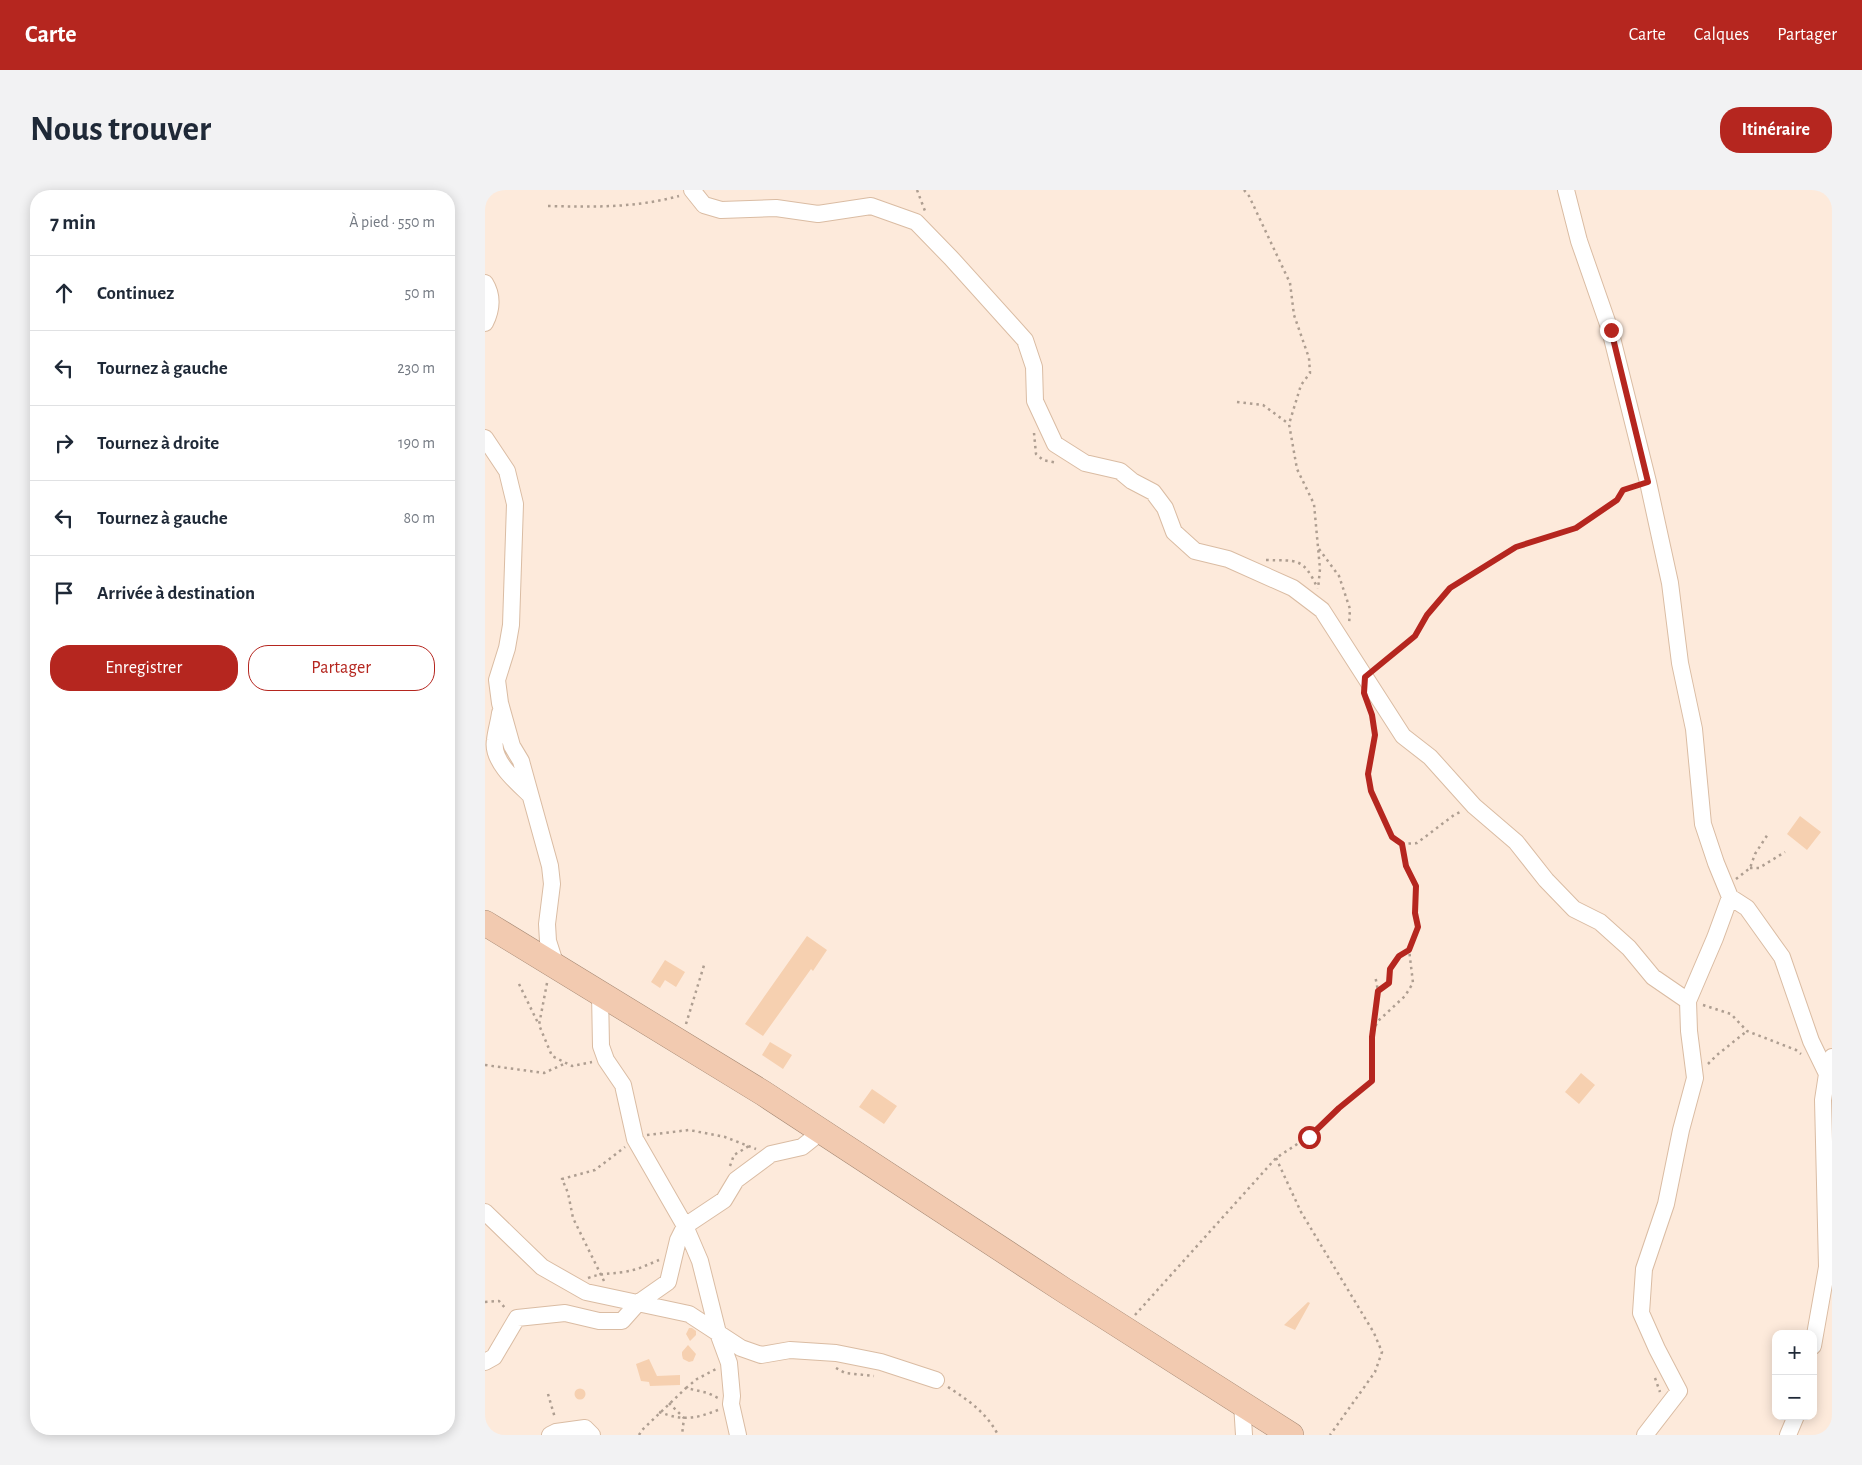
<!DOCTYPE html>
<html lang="fr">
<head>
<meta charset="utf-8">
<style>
	:root { --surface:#fff; --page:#f2f2f3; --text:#1f2937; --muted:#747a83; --line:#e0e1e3; --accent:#b5261f }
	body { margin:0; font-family:"Alegreya Sans",sans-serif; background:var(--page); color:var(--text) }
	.controls { position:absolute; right:15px; bottom:15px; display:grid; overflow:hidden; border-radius:10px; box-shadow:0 2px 12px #0003 }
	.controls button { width:45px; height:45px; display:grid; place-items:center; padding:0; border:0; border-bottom:1px solid var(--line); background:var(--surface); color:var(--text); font:25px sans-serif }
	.stop { position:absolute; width:15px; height:15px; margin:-11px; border:4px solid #b5261f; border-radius:50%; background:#fff }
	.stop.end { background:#b5261f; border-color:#fff; box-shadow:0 1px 5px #0008 }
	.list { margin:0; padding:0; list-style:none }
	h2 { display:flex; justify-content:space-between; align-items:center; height:65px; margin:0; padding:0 20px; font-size:21px }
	h2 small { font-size:16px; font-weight:400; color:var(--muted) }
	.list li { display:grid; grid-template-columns:32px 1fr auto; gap:15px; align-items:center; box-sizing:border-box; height:75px; padding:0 20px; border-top:1px solid var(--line) }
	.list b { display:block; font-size:19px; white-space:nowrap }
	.list em { font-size:16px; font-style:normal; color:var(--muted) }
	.actions { display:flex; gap:10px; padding:15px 20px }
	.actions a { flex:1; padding:11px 0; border:1px solid var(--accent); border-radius:20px; text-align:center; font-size:18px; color:var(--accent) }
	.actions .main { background:var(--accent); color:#fff }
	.icon { flex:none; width:28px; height:28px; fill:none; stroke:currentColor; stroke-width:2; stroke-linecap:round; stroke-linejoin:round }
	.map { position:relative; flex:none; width:1347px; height:1245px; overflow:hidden; border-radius:20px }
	header { display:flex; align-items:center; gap:30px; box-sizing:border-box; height:70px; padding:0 25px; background:var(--accent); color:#fff }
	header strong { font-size:24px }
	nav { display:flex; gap:28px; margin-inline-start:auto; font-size:18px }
	.intro { display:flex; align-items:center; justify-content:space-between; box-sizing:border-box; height:120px; padding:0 30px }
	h1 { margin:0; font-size:35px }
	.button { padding:12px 22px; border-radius:20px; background:var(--accent); color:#fff; font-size:18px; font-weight:700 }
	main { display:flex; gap:30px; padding:0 30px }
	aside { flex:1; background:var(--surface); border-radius:20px; box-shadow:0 2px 12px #0003 }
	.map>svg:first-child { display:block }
	.building { fill:#f6d0b0 }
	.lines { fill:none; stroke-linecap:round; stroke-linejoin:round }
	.minor-casing { stroke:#dabca3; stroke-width:18 }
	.highway-casing { stroke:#a68974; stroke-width:26 }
	.path { stroke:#ae9e91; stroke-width:2.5; stroke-dasharray:2.5 4; stroke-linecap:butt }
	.minor { stroke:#fff; stroke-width:16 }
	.highway { stroke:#f2cab0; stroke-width:25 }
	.route { stroke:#b5261f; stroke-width:6 }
</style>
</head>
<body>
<header>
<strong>Carte</strong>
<nav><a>Carte</a><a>Calques</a><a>Partager</a></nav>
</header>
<div class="intro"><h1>Nous trouver</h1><a class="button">Itinéraire</a></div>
<main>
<aside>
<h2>7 min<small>À pied · 550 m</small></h2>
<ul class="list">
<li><svg class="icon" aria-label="ahead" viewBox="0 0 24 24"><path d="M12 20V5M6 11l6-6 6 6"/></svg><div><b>Continuez</b></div><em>50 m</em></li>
<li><svg class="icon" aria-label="left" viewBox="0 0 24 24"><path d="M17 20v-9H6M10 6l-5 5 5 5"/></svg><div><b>Tournez à gauche</b></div><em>230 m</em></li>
<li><svg class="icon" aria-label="right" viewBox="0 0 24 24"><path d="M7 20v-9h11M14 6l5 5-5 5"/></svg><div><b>Tournez à droite</b></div><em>190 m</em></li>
<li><svg class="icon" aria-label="left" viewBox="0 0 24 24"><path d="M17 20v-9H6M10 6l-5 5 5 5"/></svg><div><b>Tournez à gauche</b></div><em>80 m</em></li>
<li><svg class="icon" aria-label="arrive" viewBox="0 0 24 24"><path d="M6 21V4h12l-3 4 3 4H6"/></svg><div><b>Arrivée à destination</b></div></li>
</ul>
<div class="actions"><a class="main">Enregistrer</a><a>Partager</a></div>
</aside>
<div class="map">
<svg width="1347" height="1245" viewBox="0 0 1347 1245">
	<rect width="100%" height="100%" fill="#fdeadb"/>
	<path class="building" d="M1315,626L1336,642L1322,660L1302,644Z
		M322,746L342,760L328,781L326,779L278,846L260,834Z
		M180,770L200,782L191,797L180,790L175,798L166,792Z
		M285,852L307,865L298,879L277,865Z
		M1096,883L1110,895L1094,914L1080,902Z
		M387,899L412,916L399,934L374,917Z
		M823,1112L825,1113L810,1140L799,1135Z
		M204,1138H207L211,1141V1145L205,1151L201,1144Z
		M203,1155L211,1164L208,1171L204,1172L198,1169L197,1165V1162Z
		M164,1169L172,1186L195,1185V1195L165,1196L164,1192L156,1191L151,1174Z
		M89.5 1204a5.5 5.5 0 1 1 11 0a5.5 5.5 0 1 1-11 0Z"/>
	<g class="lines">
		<defs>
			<path id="minor" d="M207,0L219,15L236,20L291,18L333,24L386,16L431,32L466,68L540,150L549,177L550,211L570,254L600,273L635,281L647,291L668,302L680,318L689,342L710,361L743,369L808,398L837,420L918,546L945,567L989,616L1031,652L1061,690L1089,719L1115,732L1144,758L1168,787L1203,811
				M1081,0L1094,51L1125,140L1163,292L1185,393L1195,473L1209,539L1218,634L1231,673L1245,707L1230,748L1203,811L1204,841L1210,888L1196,940L1181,1014L1159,1079L1156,1123L1172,1159L1194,1201L1160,1245
				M0,93C8,106 7,119 0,133
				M0,248L22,281L30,314L26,435L22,458L12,490L15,513L27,556L36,571L65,676L67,694L62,734L63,751L71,776
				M15,523C14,532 11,540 10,550C6,570 31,592 44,604
				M1245,707L1262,718L1297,767L1326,851L1344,888
				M115,803L116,856L121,870L138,895L150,949L200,1036L215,1071L233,1143L244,1173L247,1206L246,1214L253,1245
				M0,1022L57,1077L101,1102L204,1124L256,1158L276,1165L305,1160L351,1163L396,1172L451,1190
				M1328,1156L1342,1077L1338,910L1342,884L1347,867
				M0,1172L9,1167L32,1128L80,1123L114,1131H137L153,1113L183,1092L193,1050L200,1036L239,1010L251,990L286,964L317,957L337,941
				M757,1213L759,1245
				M65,1245L71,1242L100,1238L107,1245
				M1303,1245L1311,1226"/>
			<path id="highway" d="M0,733L278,903L577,1099L806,1245"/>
		</defs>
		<use href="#minor" class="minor-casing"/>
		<use href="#highway" class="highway-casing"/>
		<path class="path" d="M432,0L440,21
			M759,0L764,6L805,93L809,125L824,168L825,183L816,195L804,234L812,279L829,314L835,379L833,399
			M63,16C110,17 149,18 194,6
			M752,212L778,215L804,234
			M549,243L551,264L558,270L572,273
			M834,359L854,386L865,419L864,435
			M781,370C812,371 818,367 832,397
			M891,478L930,446L942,425L965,398L1031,357L1091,338L1132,311L1138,300L1150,297
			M917,654L932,653L969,625L975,622
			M1265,678H1274L1300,662
			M1251,689L1265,678L1270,664L1283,644
			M62,793L54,835L67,866L87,876L107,872
			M34,794L53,833
			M893,801L904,793C905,776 909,769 924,759
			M1218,815L1246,824L1262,841L1311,860L1316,864
			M201,834L220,772
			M888,843L893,801L890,785
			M1223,874L1232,865L1262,841
			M0,875L59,883L81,873
			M162,945L204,940L240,947L271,959
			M791,968L816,1022L889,1143L897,1162L890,1182L845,1245
			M245,976L249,965L264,956
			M103,1088C116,1083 125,1084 139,1082C152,1080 162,1075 174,1070
			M119,1091L88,1028L83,1003L77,989L110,980L140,957
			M0,1112L14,1111L21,1119
			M650,1125L791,968L823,947L854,918L887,891V847L892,832L920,806L928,793L924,759L933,737L930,723L931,696L921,676L917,654L907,647L886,601L883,584L890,545L887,524
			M351,1178L360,1183L389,1186
			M1170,1188L1175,1202
			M463,1197C483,1210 502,1223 513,1245
			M201,1198L212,1189L231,1179
			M63,1204L70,1228
			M184,1213L199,1228L197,1245
			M174,1222C198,1231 210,1229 233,1220
			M154,1245L157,1240L201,1198L223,1203L233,1208"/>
		<use href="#minor" class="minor"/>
		<use href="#highway" class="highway"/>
	</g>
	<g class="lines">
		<path class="route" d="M824,947L854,918L887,891V847L893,801L904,793L905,779L914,766L924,760L933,737L930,723L931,696L921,676L917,654L907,647L886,601L883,584L890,545L887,525L879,503L880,487L930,446L942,425L965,398L1031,357L1091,338L1132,310L1138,300L1163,292L1126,140"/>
	</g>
</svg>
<div class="controls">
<button>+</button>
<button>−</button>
</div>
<div class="stop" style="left:824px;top:947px"></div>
<div class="stop end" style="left:1126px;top:140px"></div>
</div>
</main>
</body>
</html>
